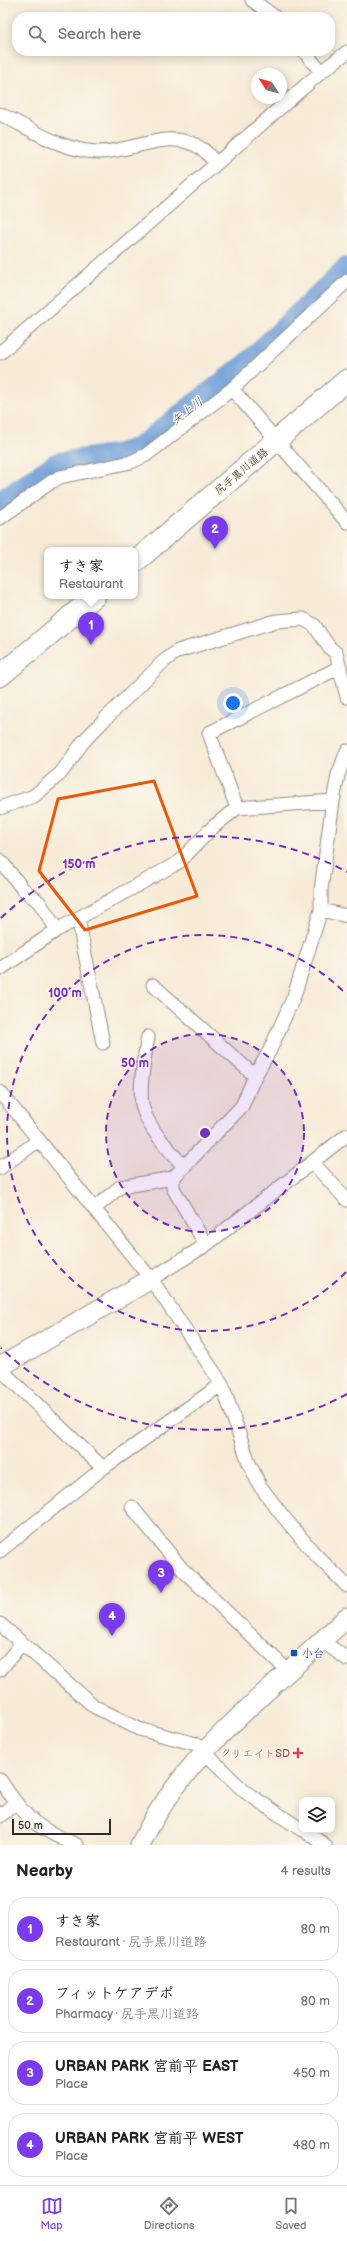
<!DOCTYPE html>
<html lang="en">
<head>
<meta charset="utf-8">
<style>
	:root { --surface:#fff; --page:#f2f2f2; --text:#222; --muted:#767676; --line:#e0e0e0; --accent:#7c3aed }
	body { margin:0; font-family:"Balsamiq Sans","Klee One",sans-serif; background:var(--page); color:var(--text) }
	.controls { position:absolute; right:12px; bottom:12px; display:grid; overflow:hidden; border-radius:8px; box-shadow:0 2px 10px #0003 }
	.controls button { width:36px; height:36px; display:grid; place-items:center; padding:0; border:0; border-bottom:1px solid var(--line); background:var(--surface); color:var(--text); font:20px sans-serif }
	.compass { position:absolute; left:251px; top:68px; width:36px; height:36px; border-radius:50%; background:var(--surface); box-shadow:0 2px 10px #0003; rotate:306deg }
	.scale { position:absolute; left:12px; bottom:10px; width:99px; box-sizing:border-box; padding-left:4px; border:2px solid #2b2b2b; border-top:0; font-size:11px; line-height:14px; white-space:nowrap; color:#2b2b2b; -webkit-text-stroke:3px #fbf7ec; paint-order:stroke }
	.you { position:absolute; left:233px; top:703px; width:14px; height:14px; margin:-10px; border:3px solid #fff; border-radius:50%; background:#1a73e8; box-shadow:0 0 0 6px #1a73e833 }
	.badge { display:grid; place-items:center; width:26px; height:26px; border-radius:50%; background:var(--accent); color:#fff; font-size:13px; font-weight:700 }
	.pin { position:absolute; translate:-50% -33px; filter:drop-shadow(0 1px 2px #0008) }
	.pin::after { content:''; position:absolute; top:21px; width:14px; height:12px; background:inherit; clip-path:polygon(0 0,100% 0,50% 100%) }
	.popup { position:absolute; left:44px; top:547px; width:94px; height:52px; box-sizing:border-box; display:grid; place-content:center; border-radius:8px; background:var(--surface); filter:drop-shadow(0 1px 3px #0005); font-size:13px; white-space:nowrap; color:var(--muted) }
	.popup b { font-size:15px; color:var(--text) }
	.popup::after { content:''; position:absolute; left:50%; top:100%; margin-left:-8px; border:8px solid transparent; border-top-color:var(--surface) }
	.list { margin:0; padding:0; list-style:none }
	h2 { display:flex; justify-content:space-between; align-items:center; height:52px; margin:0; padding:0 16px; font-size:17px }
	h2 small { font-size:13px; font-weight:400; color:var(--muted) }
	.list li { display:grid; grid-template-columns:26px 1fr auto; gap:12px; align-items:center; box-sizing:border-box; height:64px; margin:0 8px 8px; padding:0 8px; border:1px solid var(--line); border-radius:16px }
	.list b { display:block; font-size:15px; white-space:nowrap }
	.list p { margin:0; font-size:13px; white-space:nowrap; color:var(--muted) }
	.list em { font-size:13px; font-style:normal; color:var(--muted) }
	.icon { flex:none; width:22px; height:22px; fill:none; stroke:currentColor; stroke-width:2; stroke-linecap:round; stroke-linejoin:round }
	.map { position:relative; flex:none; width:347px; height:1845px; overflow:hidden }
	.search { position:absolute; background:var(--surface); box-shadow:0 2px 10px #0003; left:12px; right:12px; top:12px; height:44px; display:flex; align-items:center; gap:10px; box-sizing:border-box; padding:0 14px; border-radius:16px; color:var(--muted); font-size:15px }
	.sheet { height:340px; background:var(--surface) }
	nav { display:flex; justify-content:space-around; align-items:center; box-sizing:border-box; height:56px; border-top:1px solid var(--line); background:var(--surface); font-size:11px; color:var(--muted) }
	nav a { display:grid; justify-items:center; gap:2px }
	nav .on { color:var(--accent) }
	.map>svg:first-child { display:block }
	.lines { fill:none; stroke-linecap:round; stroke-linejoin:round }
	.river { stroke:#6e9ed8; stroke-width:24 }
	.street-casing { stroke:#918b81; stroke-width:15 }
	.secondary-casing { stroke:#918b81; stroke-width:21 }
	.primary-casing { stroke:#918b81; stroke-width:23 }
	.street { stroke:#fff; stroke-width:13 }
	.secondary { stroke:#fff; stroke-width:19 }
	.primary { stroke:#fff; stroke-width:21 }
	.marked { fill:none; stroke:#e8590c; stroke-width:3; stroke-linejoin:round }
	.ring { fill:none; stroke:#7b2cbf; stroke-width:2; stroke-dasharray:7 5 }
	.transit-dot { fill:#1a4fb4; stroke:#fbf7ec; stroke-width:1.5 }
	.health-dot { fill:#e0444e; stroke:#fbf7ec; stroke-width:1.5 }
	.labels { text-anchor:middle; stroke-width:3; stroke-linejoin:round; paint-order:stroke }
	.street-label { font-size:11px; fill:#2b2b2b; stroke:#fbf7ec }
	.transit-label { font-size:11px; fill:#164399; stroke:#fbf7ec; text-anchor:start }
	.health-label { font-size:11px; fill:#be3a42; stroke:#fbf7ec; text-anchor:end }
	.water-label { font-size:12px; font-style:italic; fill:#465970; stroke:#fbf7ec }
	.centre { fill:#7b2cbf; stroke:#fbf7ec; stroke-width:2 }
	.ring-label { font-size:12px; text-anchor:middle; font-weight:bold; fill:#7b2cbf; stroke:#fbf7ec; stroke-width:3; stroke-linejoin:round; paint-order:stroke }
</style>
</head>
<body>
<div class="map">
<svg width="347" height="1845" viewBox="0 0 347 1845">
	<rect width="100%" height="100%" fill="#fbf7ec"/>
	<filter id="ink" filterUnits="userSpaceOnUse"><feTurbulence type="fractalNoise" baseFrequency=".025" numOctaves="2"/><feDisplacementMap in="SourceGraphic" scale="8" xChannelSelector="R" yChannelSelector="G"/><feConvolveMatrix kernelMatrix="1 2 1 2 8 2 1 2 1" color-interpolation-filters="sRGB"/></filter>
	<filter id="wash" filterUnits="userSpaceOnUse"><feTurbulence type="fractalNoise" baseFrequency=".012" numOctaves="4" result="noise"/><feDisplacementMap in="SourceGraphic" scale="16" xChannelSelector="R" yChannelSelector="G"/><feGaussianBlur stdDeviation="0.9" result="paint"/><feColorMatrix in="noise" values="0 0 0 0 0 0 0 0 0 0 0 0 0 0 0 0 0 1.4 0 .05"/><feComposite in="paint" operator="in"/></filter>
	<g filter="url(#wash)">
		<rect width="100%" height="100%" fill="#f7ebd7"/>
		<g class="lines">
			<path class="river" d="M0,503L58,464L119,455L139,449L248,364L347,269"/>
		</g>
	</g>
	<g filter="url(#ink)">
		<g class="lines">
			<defs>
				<path id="street" d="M252,0L275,17
					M304,51L321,72
					M0,114C32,129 61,151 98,152C133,153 170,126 202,149C207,152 212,159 216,164
					M0,353L321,72L347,52
					M232,389L347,522
					M0,518L51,482L60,477L131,462L146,455L232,389L347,281
					M0,808L34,796L61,773L83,742L103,721L164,661L178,651L276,621L303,619L314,625L329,647L336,653L347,697
					M237,808L209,733L340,667
					M0,860L22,888L39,902L57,930
					M321,910L347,916
					M78,919L103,1043
					M0,969L57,930L179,862L213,827L237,808L333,801
					M153,985L255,1076
					M148,1037C145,1053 139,1087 142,1104C146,1127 169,1149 184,1167
					M0,1092L151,1279L222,1384L249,1463L260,1486L282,1515L313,1552L347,1586
					M313,1163L347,1200
					M0,1168L39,1140
					M173,1178V1188L206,1245
					M95,1208L120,1187L173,1178L242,1106L255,1076L270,1050L294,996L321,910V890L333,801L338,775L347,751
					M151,1279L206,1245L347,1135
					M0,1369L103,1468
					M132,1507L182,1569L289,1672
					M0,1551L103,1468L222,1384
					M0,1624L95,1707L139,1729L196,1744L244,1791L302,1830
					M322,1641L347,1659
					M0,1670L22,1643
					M0,1780C25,1818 35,1828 77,1845
					M0,1816L15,1803
					M303,1830L325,1845"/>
				<path id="secondary" d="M0,1367L151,1279
					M140,1845C184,1751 275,1688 347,1617"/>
				<path id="primary" d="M135,562L347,380
					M0,676L95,596"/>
			</defs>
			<use href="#street" class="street-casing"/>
			<use href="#secondary" class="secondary-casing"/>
			<use href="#primary" class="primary-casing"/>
			<use href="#street" class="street"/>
			<use href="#secondary" class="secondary"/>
			<use href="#primary" class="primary"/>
		</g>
	</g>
	<path class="marked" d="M154,781L197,896L85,930L39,871L58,799Z"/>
	<circle cx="205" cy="1133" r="99" fill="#7b2cbf" fill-opacity=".12"/>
	<g class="ring">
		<circle cx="205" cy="1133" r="99"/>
		<path d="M346 1272A198 198 0 1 1 346 994"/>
		<path d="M347 1394A297 297 0 0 1 1 1348M1 918A297 297 0 0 1 347 872"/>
	</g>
	<rect class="transit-dot" x="290" y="1649" width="8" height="8" rx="2"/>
	<path class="health-dot" d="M296 1747h4v4h4v4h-4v4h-4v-4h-4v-4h4z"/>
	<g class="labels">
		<g class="street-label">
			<text transform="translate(241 471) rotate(-40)" y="4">尻手黒川道路</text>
		</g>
		<g class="transit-label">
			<text x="302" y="1657">小台</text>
		</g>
		<g class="health-label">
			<text x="290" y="1757">クリエイトSD</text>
		</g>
		<g class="water-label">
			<text transform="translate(187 411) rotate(-38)" y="4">矢上川</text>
		</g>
	</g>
	<circle cx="205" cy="1133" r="6" class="centre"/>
	<g class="ring-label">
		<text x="79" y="868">150 m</text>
		<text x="65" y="997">100 m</text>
		<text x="135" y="1067">50 m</text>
	</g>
</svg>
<div class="controls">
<button><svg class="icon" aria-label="layers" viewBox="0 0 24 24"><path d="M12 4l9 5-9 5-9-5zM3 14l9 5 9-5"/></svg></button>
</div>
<svg class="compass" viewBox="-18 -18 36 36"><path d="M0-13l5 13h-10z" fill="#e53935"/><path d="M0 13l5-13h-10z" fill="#767676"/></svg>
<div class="scale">50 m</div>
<div class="you"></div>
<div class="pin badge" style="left:91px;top:645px">1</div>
<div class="popup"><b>すき家</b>Restaurant</div>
<div class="pin badge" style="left:215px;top:549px">2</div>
<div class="pin badge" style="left:161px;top:1593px">3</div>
<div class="pin badge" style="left:112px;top:1636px">4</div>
<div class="search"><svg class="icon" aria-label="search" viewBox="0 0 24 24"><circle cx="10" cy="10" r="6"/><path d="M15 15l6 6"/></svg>Search here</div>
</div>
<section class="sheet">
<h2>Nearby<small>4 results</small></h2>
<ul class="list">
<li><span class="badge">1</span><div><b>すき家</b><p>Restaurant · 尻手黒川道路</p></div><em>80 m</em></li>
<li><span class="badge">2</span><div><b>フィットケアデポ</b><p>Pharmacy · 尻手黒川道路</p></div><em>80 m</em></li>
<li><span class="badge">3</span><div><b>URBAN PARK 宮前平 EAST</b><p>Place</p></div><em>450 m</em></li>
<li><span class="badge">4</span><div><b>URBAN PARK 宮前平 WEST</b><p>Place</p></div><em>480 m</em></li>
</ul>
</section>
<nav>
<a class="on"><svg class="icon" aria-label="map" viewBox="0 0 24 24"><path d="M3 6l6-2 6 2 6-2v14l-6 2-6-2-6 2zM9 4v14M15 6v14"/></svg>Map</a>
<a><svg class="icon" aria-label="directions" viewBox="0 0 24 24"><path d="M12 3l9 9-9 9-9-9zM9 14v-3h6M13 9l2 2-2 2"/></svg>Directions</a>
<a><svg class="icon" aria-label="saved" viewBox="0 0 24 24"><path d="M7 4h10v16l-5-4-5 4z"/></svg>Saved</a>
</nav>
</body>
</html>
